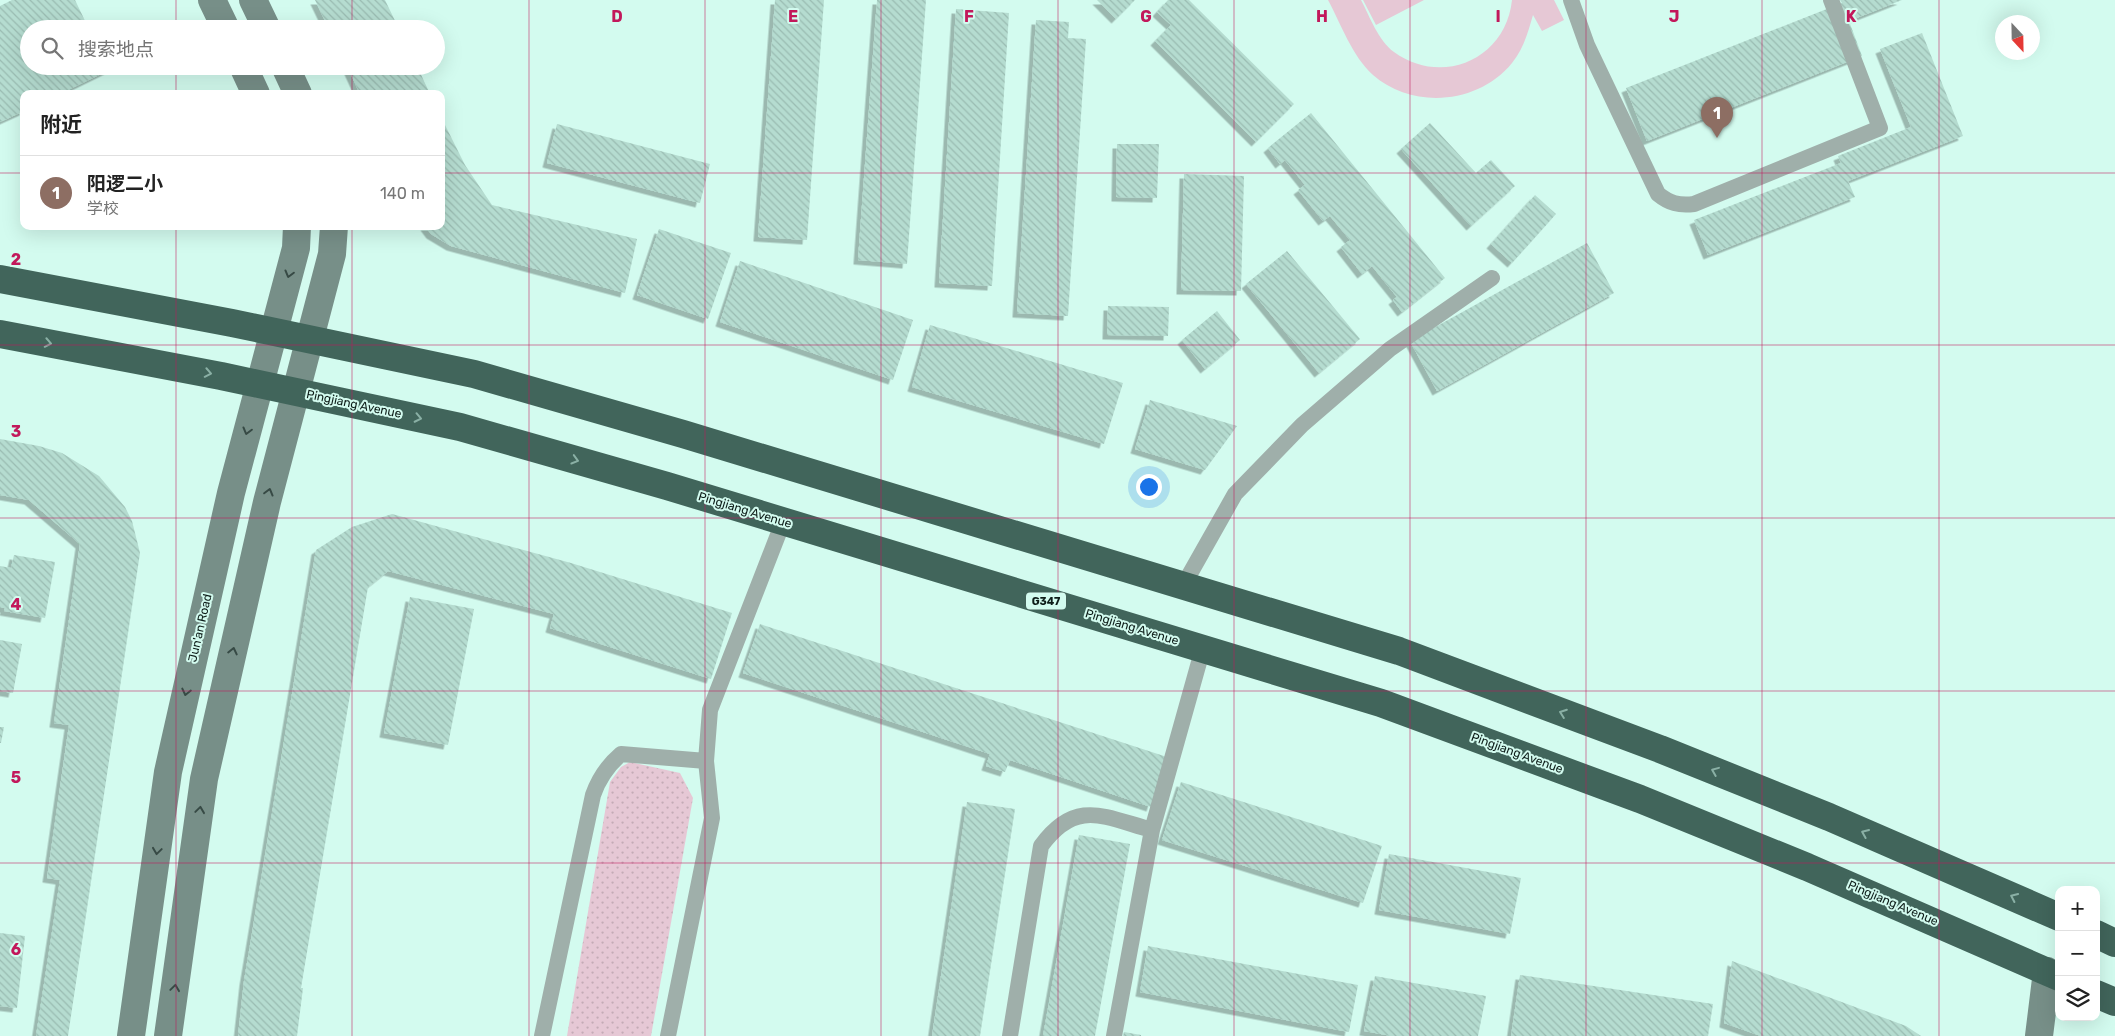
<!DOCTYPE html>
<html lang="zh">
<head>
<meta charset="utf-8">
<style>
	:root { --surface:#fff; --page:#f6f6f6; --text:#222; --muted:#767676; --line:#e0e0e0; --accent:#ab2976 }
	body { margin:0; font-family:Rubik,"Noto Sans SC",sans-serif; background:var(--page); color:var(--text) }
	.controls { position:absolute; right:15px; bottom:15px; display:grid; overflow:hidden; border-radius:10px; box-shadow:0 5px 20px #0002 }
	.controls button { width:45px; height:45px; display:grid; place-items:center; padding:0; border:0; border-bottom:1px solid var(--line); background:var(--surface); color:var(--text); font:25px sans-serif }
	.compass { position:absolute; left:1995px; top:15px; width:45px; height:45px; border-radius:50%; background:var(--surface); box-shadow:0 5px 20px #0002; rotate:158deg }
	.you { position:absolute; left:1148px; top:486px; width:18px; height:18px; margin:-12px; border:4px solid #fff; border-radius:50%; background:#1a73e8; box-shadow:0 0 0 8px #1a73e833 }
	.badge { display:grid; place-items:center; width:32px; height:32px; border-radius:50%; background:var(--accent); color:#fff; font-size:16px; font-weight:700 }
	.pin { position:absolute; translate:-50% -41px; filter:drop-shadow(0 1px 2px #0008) }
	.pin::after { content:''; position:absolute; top:26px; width:18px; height:15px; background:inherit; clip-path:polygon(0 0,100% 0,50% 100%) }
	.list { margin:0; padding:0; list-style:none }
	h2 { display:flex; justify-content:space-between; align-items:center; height:65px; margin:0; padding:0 20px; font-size:21px }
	h2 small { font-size:16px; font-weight:400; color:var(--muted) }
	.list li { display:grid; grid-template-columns:32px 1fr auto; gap:15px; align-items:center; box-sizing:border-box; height:75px; padding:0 20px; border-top:1px solid var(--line) }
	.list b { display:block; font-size:19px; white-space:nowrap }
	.list p { margin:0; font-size:16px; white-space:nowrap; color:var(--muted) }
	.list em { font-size:16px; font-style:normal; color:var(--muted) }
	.icon { flex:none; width:28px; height:28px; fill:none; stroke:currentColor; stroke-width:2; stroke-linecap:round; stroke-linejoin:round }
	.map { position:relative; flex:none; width:2115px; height:1036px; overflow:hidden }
	.search { position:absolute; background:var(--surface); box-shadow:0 5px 20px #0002; left:20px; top:20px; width:425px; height:55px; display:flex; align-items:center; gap:12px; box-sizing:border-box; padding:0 18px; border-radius:28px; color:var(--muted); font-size:19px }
	.panel { position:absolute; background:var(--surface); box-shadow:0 5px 20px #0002; left:20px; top:90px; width:425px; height:140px; border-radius:10px }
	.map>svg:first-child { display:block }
	.green { fill:url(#green-dots) }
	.pitch { fill:#e6c8d5 }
	.building { fill:url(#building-back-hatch); filter:url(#shadow) }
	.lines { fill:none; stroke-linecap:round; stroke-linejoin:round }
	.lane { stroke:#9fafaa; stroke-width:16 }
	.secondary { stroke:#778f88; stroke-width:28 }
	.highway { stroke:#41655b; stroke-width:28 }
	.oneway { stroke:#374a45 }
	.oneway2 { stroke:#8ab0a5 }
	.grid { fill:none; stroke:#c2185b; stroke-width:1; stroke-opacity:0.55 }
	.labels { text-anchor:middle; stroke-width:4; stroke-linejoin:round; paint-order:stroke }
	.shield { fill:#d3fbef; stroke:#485f58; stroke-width:1 }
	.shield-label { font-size:11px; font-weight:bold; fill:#0d1c18 }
	.street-label { font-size:12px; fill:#0d1c18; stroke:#d3fbef }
	.grid-label { font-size:16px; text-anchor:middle; font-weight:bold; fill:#c2185b; stroke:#d3fbef; stroke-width:4; stroke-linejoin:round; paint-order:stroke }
</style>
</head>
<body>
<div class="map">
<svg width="2115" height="1036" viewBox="0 0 2115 1036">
	<defs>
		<pattern id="green-dots" width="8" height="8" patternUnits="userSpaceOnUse" patternTransform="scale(1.25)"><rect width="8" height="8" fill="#e6c8d5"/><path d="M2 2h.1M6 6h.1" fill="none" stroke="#c4abb6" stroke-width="1.8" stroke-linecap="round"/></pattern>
		<pattern id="building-back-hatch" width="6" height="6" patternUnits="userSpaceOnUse" patternTransform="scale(1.25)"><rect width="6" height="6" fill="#b5dcd0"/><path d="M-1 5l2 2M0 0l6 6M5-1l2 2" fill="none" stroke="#9abcb2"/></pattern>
		<filter id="shadow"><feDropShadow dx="-4.5" dy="4.5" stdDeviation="0" flood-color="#0004"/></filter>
	</defs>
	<rect width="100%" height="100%" fill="#d3fbef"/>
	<path class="green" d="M630,762L680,773L693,798L651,1036H567L610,782L621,767Z"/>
	<path class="pitch" d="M1328,0H1361C1370,17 1378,40 1394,52C1442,87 1506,59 1512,0H1554L1564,20L1542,31L1533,15C1528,32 1524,48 1512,63C1479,104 1413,110 1373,75C1352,56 1341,24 1328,0Z
		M1363,0H1424L1376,25Z"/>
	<path class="building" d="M12,0H75L89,29H29V66H107L109,70L60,94H24V111L0,122V6Z
		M315,0H385L399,29H329Z
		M775,0H824L807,240L758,237Z
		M877,0H926L907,264L858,260Z
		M1097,0H1135L1116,19Z
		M1168,0H1189L1294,104L1256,142L1155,41L1171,25L1157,12Z
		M1840,0H1902L1849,21L1862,56L1647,141L1626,88L1842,3Z
		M956,9L1009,13L992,286L939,283Z
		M1036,20L1069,22L1068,38L1086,39L1068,316L1017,313Z
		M1922,33L1963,136L1848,181L1855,197L1708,255L1694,220L1841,163L1838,156L1911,127L1880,49Z
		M347,66H417L430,94H360Z
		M1311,113L1445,278L1402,312L1393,300L1397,297L1372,266L1362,274L1341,247L1350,240L1330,216L1323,221L1298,190L1305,185L1285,160L1280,164L1268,148Z
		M441,117L465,165L492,205L637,239L625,293L451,246L431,234L425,226H441Z
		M1430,123L1476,173L1491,160L1515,186L1471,226L1401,149Z
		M557,124L710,164L700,203L547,163Z
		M1117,144H1159L1157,198L1116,197Z
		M1184,174L1244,176L1241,291L1181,290Z
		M1535,195L1556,214L1512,263L1491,244Z
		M659,229L731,253L708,319L637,295Z
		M1587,243L1614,293L1437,391L1410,341Z
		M1287,251L1360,339L1319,373L1246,284Z
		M740,261L913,320L893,380L720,322Z
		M1108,306L1169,307L1168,336L1107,335Z
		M1217,311L1240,340L1205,369L1182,340Z
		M930,325L1123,383L1104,444L912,387Z
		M1150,400L1237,426L1205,470L1135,449Z
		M0,439L39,446L62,453L99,476L125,507L132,521L140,553L68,1036H36L60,880L47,878L69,725L54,723L80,544L29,500L0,495Z
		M392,514L571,563L732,613L711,679L550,628L554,614L388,571L368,587L301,988H303L297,1036H238L244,981L316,550L352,527Z
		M14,555L55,562L45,618L4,611L5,608H0V566L11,568Z
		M410,597L474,609L448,745L384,733Z
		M760,624L1167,757L1151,807L1010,760L1005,772L986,766L990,754L743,673Z
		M0,640L22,644L13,693L0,691Z
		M0,727H4L1,743H0Z
		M1181,782L1382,846L1363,903L1162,840Z
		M967,802L1015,809L980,1036H932Z
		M1079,835L1130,844L1095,1036H1043Z
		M1389,854L1521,878L1510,934L1379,910Z
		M0,933L25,936L17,1008L0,1006Z
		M1148,946L1358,985L1349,1032L1140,992Z
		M1732,961L1906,1026L1921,1036H1761L1724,1023Z
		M1520,975L1713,1004L1708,1036H1511Z
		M1375,976L1486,996L1478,1036H1392L1364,1031Z
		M1124,1032L1141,1035V1036H1123Z"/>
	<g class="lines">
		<path class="lane" d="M1571,0L1587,45L1658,194C1669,203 1679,206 1694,204L1880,128L1831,0
			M1183,586L1235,494L1302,425L1390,349L1492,278
			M542,1036L593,795C599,778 607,766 621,754L706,761
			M668,1036L712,818L706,761L710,710L783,522
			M1010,1036L1041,846C1076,798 1104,817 1152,830
			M1114,1036L1152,830L1203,648"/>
		<path class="secondary" d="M212,0L226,29
			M253,0L267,29
			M243,66L256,94
			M285,66L298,94
			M131,1036L168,772L231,493L296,248L297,226
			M168,1036L204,779L267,502L332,254L334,226
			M2039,1036L2047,971"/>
		<path class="highway" d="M0,279L232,323L474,374L683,434L1399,651L1660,749L1829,817L2059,917
			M0,334L221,376L460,427L667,486L1381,703L1640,799L1807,867L2059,977
			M2096,934L2115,943
			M2096,994L2115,1002"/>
	</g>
	<defs><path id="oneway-chevron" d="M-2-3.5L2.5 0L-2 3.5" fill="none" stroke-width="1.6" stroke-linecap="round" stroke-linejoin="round" transform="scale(1.25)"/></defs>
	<g class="oneway">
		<use href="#oneway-chevron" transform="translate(289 274) rotate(105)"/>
		<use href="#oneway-chevron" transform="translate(247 431) rotate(105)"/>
		<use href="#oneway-chevron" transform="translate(269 492) rotate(-75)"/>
		<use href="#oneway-chevron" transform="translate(233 651) rotate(-77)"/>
		<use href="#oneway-chevron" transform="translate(186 692) rotate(103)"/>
		<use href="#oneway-chevron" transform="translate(200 810) rotate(-82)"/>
		<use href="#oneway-chevron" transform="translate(157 851) rotate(98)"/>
		<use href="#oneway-chevron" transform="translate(175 988) rotate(-82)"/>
	</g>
	<g class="oneway2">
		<use href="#oneway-chevron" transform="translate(48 343) rotate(11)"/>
		<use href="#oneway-chevron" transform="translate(208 373) rotate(11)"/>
		<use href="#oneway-chevron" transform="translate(418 418) rotate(12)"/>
		<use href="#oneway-chevron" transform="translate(575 460) rotate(16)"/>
		<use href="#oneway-chevron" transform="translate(1563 713) rotate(-160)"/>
		<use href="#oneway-chevron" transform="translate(1715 771) rotate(-158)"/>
		<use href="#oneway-chevron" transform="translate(1865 833) rotate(-157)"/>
		<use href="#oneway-chevron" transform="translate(2014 897) rotate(-155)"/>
	</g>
	<path class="grid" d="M176,0V29M352,0V29M529,0V1036M705,0V1036M881,0V1036M1058,0V1036M1234,0V1036M1410,0V1036M1586,0V1036M1762,0V1036M1939,0V1036M176,66V94M352,66V94M0,173H24M441,173H2115M176,226V1036M352,226V1036M0,345H2115M0,518H2115M0,691H2115M0,863H2115"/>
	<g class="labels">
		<rect class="shield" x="1026" y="592.5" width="40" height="17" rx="4"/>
		<g class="shield-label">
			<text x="1046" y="605">G347</text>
		</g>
		<g class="street-label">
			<text transform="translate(354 404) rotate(12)" y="4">Pingjiang Avenue</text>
			<text transform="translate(745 510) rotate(17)" y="4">Pingjiang Avenue</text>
			<text transform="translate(1132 627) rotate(17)" y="4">Pingjiang Avenue</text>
			<text transform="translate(200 628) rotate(-77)" y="4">Jun'an Road</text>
			<text transform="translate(1517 753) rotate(20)" y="4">Pingjiang Avenue</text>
			<text transform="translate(1893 903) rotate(23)" y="4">Pingjiang Avenue</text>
		</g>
	</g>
	<g class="grid-label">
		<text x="617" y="22">D</text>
		<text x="793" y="22">E</text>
		<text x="969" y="22">F</text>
		<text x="1146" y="22">G</text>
		<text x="1322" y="22">H</text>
		<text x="1498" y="22">I</text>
		<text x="1674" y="22">J</text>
		<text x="1851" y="22">K</text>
		<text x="16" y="265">2</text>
		<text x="16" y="437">3</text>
		<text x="16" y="610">4</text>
		<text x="16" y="783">5</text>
		<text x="16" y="955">6</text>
	</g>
</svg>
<div class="controls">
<button>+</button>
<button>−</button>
<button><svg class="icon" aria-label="layers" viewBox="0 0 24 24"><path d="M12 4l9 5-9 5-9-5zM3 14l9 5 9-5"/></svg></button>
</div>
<svg class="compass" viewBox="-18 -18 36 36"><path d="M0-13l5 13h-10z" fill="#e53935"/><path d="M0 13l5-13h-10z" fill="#767676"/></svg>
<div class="you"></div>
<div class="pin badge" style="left:1717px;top:138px;background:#8d6e63">1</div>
<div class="search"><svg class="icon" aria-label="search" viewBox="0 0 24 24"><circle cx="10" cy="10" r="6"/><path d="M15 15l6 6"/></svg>搜索地点</div>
<section class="panel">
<h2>附近<small></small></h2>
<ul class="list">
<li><span class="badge" style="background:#8d6e63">1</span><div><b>阳逻二小</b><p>学校</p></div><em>140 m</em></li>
</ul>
</section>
</div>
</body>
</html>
